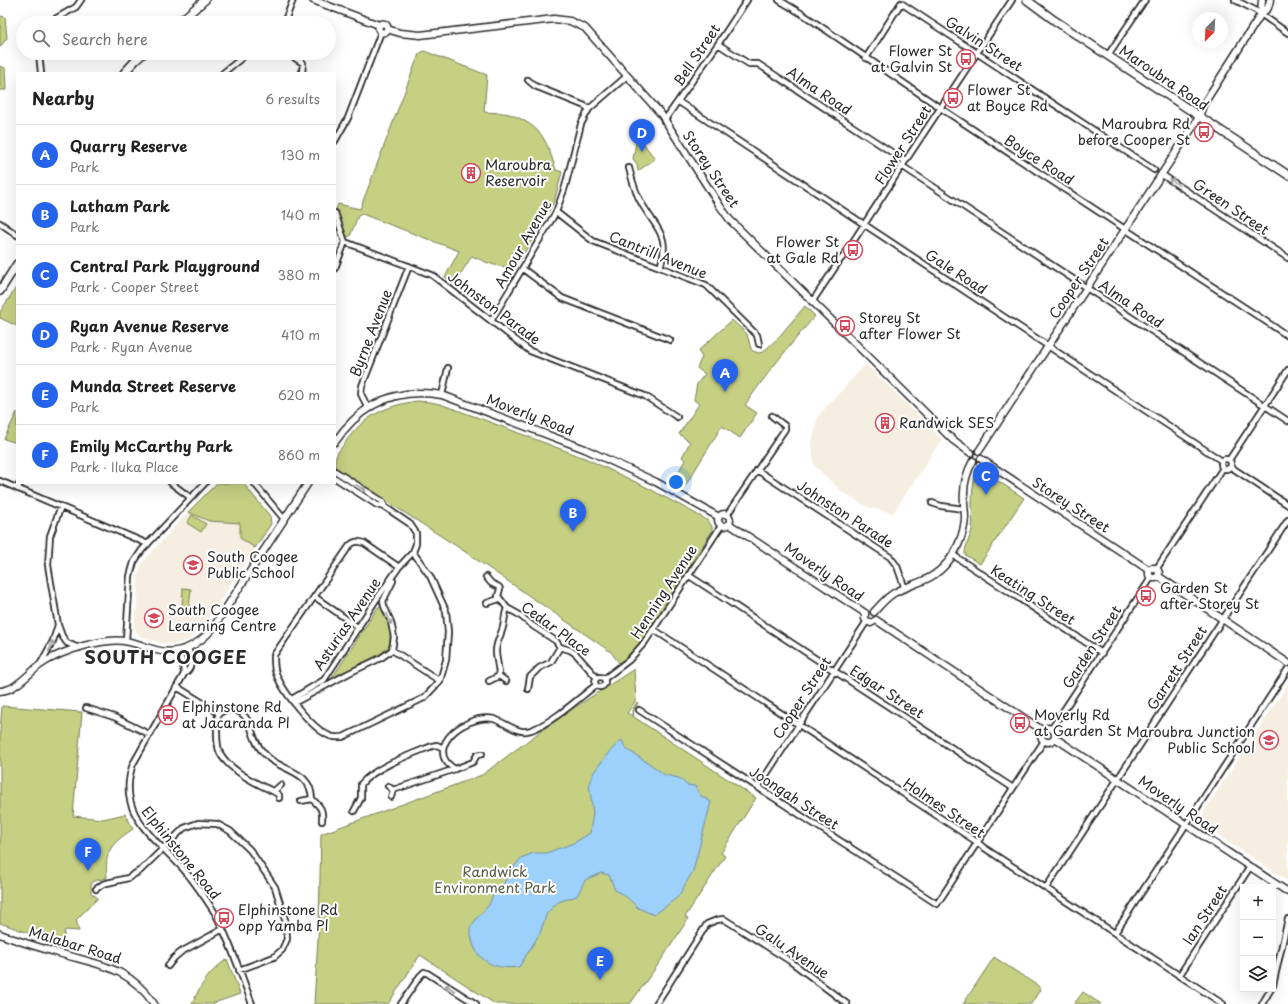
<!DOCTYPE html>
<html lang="en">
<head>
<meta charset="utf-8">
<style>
	:root { --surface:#fff; --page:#f2f2f2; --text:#222; --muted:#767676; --line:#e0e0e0; --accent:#2563eb }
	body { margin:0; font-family:"Playpen Sans",sans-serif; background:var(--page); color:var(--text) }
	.controls { position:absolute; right:12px; bottom:12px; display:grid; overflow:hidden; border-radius:0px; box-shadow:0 4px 16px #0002 }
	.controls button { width:36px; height:36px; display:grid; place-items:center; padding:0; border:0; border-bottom:1px solid var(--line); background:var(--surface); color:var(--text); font:20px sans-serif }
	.compass { position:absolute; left:1192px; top:12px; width:36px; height:36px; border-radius:50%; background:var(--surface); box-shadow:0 4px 16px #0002; rotate:204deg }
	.you { position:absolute; left:676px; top:482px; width:14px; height:14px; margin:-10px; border:3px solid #fff; border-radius:50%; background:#1a73e8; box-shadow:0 0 0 6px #1a73e833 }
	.badge { display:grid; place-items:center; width:26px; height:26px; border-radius:50%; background:var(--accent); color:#fff; font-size:13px; font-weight:700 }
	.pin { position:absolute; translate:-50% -33px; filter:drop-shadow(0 1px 2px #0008) }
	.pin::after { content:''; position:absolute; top:21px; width:14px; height:12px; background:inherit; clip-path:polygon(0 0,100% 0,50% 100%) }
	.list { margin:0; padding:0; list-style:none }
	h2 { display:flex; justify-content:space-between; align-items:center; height:52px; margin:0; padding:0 16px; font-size:17px }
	h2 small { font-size:13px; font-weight:400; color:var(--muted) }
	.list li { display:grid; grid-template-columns:26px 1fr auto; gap:12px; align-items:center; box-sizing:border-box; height:60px; padding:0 16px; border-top:1px solid var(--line) }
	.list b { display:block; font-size:15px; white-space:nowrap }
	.list p { margin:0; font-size:13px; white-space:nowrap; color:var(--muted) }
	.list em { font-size:13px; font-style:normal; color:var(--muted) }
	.icon { flex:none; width:22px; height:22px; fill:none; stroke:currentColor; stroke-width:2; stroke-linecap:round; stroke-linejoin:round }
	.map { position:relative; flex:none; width:1288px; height:1004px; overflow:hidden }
	.search { position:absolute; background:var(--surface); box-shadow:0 4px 16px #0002; left:16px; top:16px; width:320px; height:44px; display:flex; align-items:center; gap:10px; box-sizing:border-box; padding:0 14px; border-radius:22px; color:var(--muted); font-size:15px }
	.panel { position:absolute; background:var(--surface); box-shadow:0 4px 16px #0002; left:16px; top:72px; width:320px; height:412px; border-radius:0px }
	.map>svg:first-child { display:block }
	.built { fill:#f6eee0 }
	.green { fill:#c5d083; stroke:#787e57 }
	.water { fill:#9dd0fb; stroke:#6f8ea8 }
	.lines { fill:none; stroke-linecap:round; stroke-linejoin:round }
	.minor-casing { stroke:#2b2b2b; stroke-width:8 }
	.tertiary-casing { stroke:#2b2b2b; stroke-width:9 }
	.secondary-casing { stroke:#2b2b2b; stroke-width:10 }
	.minor { stroke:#fff; stroke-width:4.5 }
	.tertiary { stroke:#fff; stroke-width:6 }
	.secondary { stroke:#fff; stroke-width:7 }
	.oneway { stroke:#a0a0a0 }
	.labels { text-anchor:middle; stroke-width:4; stroke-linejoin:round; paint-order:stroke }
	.street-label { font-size:14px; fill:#2b2b2b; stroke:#fff }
	.poi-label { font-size:14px; fill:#2b2b2b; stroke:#fff; text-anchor:start }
	.park-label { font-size:14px; fill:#595d45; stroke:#fff }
	.district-label { font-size:18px; font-weight:bold; letter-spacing:1px; fill:#2b2b2b; stroke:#fff }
</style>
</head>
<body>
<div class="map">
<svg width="1288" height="1004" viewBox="0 0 1288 1004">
	<rect width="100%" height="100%" fill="#fff"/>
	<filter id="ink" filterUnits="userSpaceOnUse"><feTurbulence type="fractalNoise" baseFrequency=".025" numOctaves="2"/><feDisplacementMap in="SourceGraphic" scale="8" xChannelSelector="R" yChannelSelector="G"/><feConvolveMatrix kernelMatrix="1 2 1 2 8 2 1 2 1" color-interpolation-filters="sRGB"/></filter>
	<g filter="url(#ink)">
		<path class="built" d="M866,364L942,439L893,513L867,507L841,491L814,465L812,442L818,416Z
			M217,483H243L270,516L271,524L202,628L195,635L184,642L174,644L160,643L140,636L134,628L137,605L138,574L143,562L188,512Z
			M1288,684V881L1199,823V819Z"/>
		<path class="green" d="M0,16L5,17L7,38L0,47Z
			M424,51L487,75L484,112C492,113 501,112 509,114C522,118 539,128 545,141C550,150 553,161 556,170L562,172L554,202L520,260C506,274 487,262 472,256L454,284L445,277L459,251L362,214L358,216L350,236L344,238L335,213L338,204L360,209L419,54Z
			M0,66L5,68L6,90H0Z
			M636,142L644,144L655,159L638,171L637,164L633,159Z
			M17,286V326L0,318V312Z
			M805,306L815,316C790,345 767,373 745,405L757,413L740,438L722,426L684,488L673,482L685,460L682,457L690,442L679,434L699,404L694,400L697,384L705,374L697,368L702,357L698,351L732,320L747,334L751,349L753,351L758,353L763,352L777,339Z
			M417,401L430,402L440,404L482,419L587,459L646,487L689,510L707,520L712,526V531C694,559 676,588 658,616C646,633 636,651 619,663L611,652L461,549L335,468C335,455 337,453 345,443C363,416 385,406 417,401Z
			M17,412V443L4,439Z
			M977,470H981L1024,498L980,564L965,555C964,549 970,537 972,530C973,522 972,513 972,505C972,493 973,481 977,470Z
			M217,483H243L270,516L271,524L255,548L240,538V523L209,521L188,512Z
			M192,515L206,524L201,532L187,523Z
			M183,588L191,589L189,608L182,607Z
			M378,607H381L390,626L391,631L389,646L382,653L332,678Z
			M634,669L636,700L627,713L632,716V710L637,702L638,703L633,711L634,717L756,798L721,853L725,856L685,917L688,919L664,956L630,1004H495L420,955L388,1004H314L319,922L321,834L482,775L557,719Z
			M2,706L82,712L73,816L103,819L125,814L133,829C111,844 104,851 107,878L93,881L91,885V893L98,898L76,920L79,931L65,930L63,945L0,923V730Z
			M994,957L1041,988L1031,1004H963Z
			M227,959L240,994L211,1004H192C201,984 209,972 227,959Z
			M1083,992L1101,1004H1074Z"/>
		<path class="water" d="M622,740L626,749L650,764L665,775L679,778L687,785L695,786L700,795L711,802L693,871L678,897L654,915L638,908L628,898L615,890L609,875L601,873L585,880L577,896L558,902L547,913L540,933L519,967C505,969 489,967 479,955C473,948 471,936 470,928L477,918L489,905L494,892L503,885L509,873L521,858L534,853H546L574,843L590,833L593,813L589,783L594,772L609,752Z"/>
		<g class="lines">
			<defs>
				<path id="minor" d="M779,0L804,15L945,111L1288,336
					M1235,0L1255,10L1288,33
					M48,23L76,7L81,0
					M284,23L293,0
					M718,44L749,64H758L905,161
					M39,53L41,73
					M287,53L303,63L302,73
					M1108,55L1145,0
					M866,58L901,3L1154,170
					M223,73L248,53
					M528,80L535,86L585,106L589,109
					M679,102L1222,461
					M664,121L718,44L747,0
					M335,141L348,118L381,32
					M902,166L1288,421
					M629,168C632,180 635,193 642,204C656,228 671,236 660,267
					M1161,174L1288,258
					M556,212L593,241L706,285L757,335L759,344
					M335,213L345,242
					M0,223L17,235
					M345,242L432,275L530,351L645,396L677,417
					M335,268L345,242
					M523,269L562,298L670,340
					M812,302L840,260L843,257L902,166L1012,0
					M491,321L556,212L565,187L581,124L589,109L627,76
					M442,395L448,368
					M368,408L361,394L362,386L409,266
					M1221 464a5 5 0 1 1 10 0a5 5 0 1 1-10 0Z
					M1229,460L1288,370
					M1231,467L1288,505
					M757,470L890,557L897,566L905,589
					M335,471L382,501L385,507
					M0,481L148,544
					M171,483L191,498
					M254,483L284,519
					M18,489L20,483
					M932,503L941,506L964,509
					M61,506L50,536L48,565L58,625L62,636L67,643L79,648
					M727,515L785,429V426L772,416
					M953,555L1102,653
					M399,567L364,543C358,541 355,541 350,545L274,655C274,660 274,665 275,670C280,689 312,729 330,736C334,738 339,737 343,737L424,698L440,681L446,660L448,632L446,611L430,576L413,552
					M1157,568L1223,468
					M688,575L1013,788
					M486,577L491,583L499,587L500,589L498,596L507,608L518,614L533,626L556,641L560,647L570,650L576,654L597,678
					M315,597L359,628
					M487,603L499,599
					M653,629L977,842L983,847L989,851L1223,1004
					M126,640L130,576L134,562L142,550L205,483
					M188,648C191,658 194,668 184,674L133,764C115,815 156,838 185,871C196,884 206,899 215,913C230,941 241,974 252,1004
					M392,650L440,681
					M178,651L183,663L184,674
					M41,663L53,641L58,625
					M499,676L506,681
					M595 682a5 5 0 1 1 10 0a5 5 0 1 1-10 0Z
					M604,679L629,660L645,642L721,526
					M489,681L499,676C499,667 496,659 496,651C496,643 501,635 503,627C505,619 504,616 507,608
					M177,687L219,713C227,709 233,707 241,713C250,719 251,730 255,739C258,747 264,754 270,759C287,772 311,772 312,799C320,807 323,808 322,821
					M528,689L530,677L539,668L551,662L560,647
					M292,699L324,680L374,603L399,567L413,552L416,544V533L410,524L385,507L377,505L335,478
					M294,703L349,673L381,658L392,650L394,637L391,622L384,606L383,601L393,581
					M86,708L114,717L149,734
					M639,710L937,904L1044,741
					M219,713C216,719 217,726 217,732C217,738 217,747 220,753C228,768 248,779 262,786C268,789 274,791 279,795V798
					M1052,728L1151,578
					M482,754L477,755L473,762L455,769C448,765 443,760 443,752C443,732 476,714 494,719C506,723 518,735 531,730C552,723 578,699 596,685
					M388,786L393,790
					M758,787L867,621
					M274,791L281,785
					M391,797L393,790L455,769
					M301,801L312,799
					M354,811L361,798V784C375,767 412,754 432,746L437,745L443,748
					M1046,888L1288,520
					M96,889L103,884L128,878L141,870L184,828L198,823L217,824L230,831L250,850L275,887L286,923L287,939L282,950L274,957L239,970
					M1115,933L1288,669
					M168,966L174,958L181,952L223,929
					M1179,976L1250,867
					M1273,985L1288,919
					M401,1004L420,976L424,972L427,973L476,1004
					M656,1004L707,924L717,920L724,919L790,961L847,1004
					M1262,1004L1271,989"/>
				<path id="tertiary" d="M313,0L379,25
					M1261,14L1262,0
					M378.5 28a4.5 4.5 0 1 1 9 0a4.5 4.5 0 1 1-9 0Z
					M387,29L400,33L420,35L554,19L570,21L585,28L661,114L720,206L730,220L953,440L971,453
					M335,442C361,404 396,387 442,395L585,449L656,482L719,517
					M979,451L1194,125L1199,117L1203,105L1261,14L1268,8L1270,0
					M981,459L1149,570
					M718 520a6 6 0 1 1 12 0a6 6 0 1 1-12 0Z
					M729,524L865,613
					M1149,570V575L1151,578H1156L1158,576
					M1149,570L1152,568H1157L1159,573L1158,576
					M1158,576L1288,663
					M874,612C880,605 886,598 894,593C915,582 931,582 947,563C957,551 964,534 965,518C965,510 963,501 964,493C964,482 968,470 973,461
					M865,613V619L867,621L871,623L876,620
					M876,620L1042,730
					M0,691C3,691 6,690 9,689C18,686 32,671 40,665C57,653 88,643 109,641C128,639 139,645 156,650C179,656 199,645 213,628L308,483
					M1041 735a7 7 0 1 1 14 0a7 7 0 1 1-14 0Z
					M1055,738L1288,892
					M0,934C20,942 41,948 62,954C101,965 130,968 154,1004"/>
				<path id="secondary" d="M1027,0L1054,20L1288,175
					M178,23L205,0
					M124,73L136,60L144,53
					M0,291L17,264"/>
			</defs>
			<use href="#minor" class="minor-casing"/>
			<use href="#tertiary" class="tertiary-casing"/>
			<use href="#secondary" class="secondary-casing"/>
			<use href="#minor" class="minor"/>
			<use href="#tertiary" class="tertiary"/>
			<use href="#secondary" class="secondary"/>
		</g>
		<defs><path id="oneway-shaft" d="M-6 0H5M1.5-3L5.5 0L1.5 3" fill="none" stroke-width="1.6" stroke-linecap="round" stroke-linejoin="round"/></defs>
		<g class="oneway">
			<use href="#oneway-shaft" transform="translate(1174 182) rotate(-146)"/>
			<use href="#oneway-shaft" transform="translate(361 488) rotate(33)"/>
			<use href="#oneway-shaft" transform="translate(389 619) rotate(69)"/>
			<use href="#oneway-shaft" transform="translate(51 646) rotate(-66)"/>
			<use href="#oneway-shaft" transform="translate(450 988) rotate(-147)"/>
		</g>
	</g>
	<defs>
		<symbol id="bus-ring" viewBox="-11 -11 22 22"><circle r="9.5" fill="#fff" stroke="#d1495b" stroke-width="1.5"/><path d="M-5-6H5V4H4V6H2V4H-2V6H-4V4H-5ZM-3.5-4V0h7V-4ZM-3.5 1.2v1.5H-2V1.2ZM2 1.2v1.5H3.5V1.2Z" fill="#d1495b"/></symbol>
		<symbol id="building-ring" viewBox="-11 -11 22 22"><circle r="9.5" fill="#fff" stroke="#d1495b" stroke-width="1.5"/><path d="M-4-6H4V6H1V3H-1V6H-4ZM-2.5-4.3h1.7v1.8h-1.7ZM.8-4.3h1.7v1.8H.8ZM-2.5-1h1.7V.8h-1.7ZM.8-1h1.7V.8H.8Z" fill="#d1495b"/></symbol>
		<symbol id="school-ring" viewBox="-11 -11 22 22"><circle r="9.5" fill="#fff" stroke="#d1495b" stroke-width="1.5"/><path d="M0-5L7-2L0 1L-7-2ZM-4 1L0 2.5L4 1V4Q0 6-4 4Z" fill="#d1495b"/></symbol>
	</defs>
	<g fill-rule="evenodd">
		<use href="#bus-ring" x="955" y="48" width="22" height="22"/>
		<use href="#bus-ring" x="942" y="87" width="22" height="22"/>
		<use href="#bus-ring" x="1193" y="121" width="22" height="22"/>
		<use href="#building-ring" x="460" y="162" width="22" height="22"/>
		<use href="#bus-ring" x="842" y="239" width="22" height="22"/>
		<use href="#bus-ring" x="834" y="315" width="22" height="22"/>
		<use href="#building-ring" x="874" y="412" width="22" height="22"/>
		<use href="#school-ring" x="182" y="554" width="22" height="22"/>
		<use href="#bus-ring" x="1135" y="585" width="22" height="22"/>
		<use href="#school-ring" x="143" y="607" width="22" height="22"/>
		<use href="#bus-ring" x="157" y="704" width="22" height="22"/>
		<use href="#bus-ring" x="1009" y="712" width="22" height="22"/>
		<use href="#school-ring" x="1258" y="729" width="22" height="22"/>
		<use href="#bus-ring" x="213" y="907" width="22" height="22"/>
	</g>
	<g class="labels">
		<g class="street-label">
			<text transform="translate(984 44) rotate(33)" y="5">Galvin Street</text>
			<text transform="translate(697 55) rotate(-56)" y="5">Bell Street</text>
			<text transform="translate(1164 78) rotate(34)" y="5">Maroubra Road</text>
			<text transform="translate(819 91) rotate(34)" y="5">Alma Road</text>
			<text transform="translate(903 145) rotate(-57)" y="5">Flower Street</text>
			<text transform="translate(1039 160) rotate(33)" y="5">Boyce Road</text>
			<text transform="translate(711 169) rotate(56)" y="5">Storey Street</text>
			<text transform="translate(1231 207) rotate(34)" y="5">Green Street</text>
			<text transform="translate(523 244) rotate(-60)" y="5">Amour Avenue</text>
			<text transform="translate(658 255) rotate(22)" y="5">Cantrill Avenue</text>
			<text transform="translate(956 272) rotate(33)" y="5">Gale Road</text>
			<text transform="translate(1079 278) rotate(-56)" y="5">Cooper Street</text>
			<text transform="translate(1131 304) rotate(34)" y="5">Alma Road</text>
			<text transform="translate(494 308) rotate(37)" y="5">Johnston Parade</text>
			<text transform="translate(371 333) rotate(-69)" y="5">Byrne Avenue</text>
			<text transform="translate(530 415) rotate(21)" y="5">Moverly Road</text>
			<text transform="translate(1071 505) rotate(33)" y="5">Storey Street</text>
			<text transform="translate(845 514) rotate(33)" y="5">Johnston Parade</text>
			<text transform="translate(824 572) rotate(34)" y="5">Moverly Road</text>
			<text transform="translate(664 592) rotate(-57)" y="5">Henning Avenue</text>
			<text transform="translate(1033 595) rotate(33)" y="5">Keating Street</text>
			<text transform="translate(347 624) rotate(-56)" y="5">Asturias Avenue</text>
			<text transform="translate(556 629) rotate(36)" y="5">Cedar Place</text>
			<text transform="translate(1092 647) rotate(-57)" y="5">Garden Street</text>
			<text transform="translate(1177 668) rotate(-57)" y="5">Garrett Street</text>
			<text transform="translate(887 692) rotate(33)" y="5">Edgar Street</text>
			<text transform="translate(802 698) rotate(-57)" y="5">Cooper Street</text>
			<text transform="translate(794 798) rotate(33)" y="5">Joongah Street</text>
			<text transform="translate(1178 805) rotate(34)" y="5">Moverly Road</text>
			<text transform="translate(944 808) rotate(34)" y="5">Holmes Street</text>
			<text transform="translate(181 853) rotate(51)" y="5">Elphinstone Road</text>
			<text transform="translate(1205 915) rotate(-57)" y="5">Ian Street</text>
			<text transform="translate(75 945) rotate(17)" y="5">Malabar Road</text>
			<text transform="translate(792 951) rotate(34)" y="5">Galu Avenue</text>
		</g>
		<g class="poi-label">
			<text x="952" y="56" text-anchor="end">Flower St<tspan x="952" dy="16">at Galvin St</tspan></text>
			<text x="967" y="95">Flower St<tspan x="967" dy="16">at Boyce Rd</tspan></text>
			<text x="1190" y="129" text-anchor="end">Maroubra Rd<tspan x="1190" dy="16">before Cooper St</tspan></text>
			<text x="485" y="170">Maroubra<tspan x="485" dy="16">Reservoir</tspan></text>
			<text x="839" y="247" text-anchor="end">Flower St<tspan x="839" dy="16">at Gale Rd</tspan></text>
			<text x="859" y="323">Storey St<tspan x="859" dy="16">after Flower St</tspan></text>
			<text x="899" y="428">Randwick SES</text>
			<text x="207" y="562">South Coogee<tspan x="207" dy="16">Public School</tspan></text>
			<text x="1160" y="593">Garden St<tspan x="1160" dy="16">after Storey St</tspan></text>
			<text x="168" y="615">South Coogee<tspan x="168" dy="16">Learning Centre</tspan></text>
			<text x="182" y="712">Elphinstone Rd<tspan x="182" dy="16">at Jacaranda Pl</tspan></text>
			<text x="1034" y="720">Moverly Rd<tspan x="1034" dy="16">at Garden St</tspan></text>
			<text x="1255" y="737" text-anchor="end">Maroubra Junction<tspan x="1255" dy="16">Public School</tspan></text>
			<text x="238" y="915">Elphinstone Rd<tspan x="238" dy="16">opp Yamba Pl</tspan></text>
		</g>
		<g class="park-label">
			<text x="495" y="877">Randwick<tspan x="495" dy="16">Environment Park</tspan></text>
		</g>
		<g class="district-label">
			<text x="166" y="664">SOUTH COOGEE</text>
		</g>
	</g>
</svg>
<div class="controls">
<button>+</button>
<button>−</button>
<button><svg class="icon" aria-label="layers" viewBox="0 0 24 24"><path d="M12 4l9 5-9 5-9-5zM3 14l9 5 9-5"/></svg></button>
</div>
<svg class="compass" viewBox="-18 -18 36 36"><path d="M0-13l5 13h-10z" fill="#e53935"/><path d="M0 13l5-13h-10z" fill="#767676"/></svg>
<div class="you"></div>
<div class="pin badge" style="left:725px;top:392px">A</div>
<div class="pin badge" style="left:573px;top:532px">B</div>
<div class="pin badge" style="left:986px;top:495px">C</div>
<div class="pin badge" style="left:642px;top:152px">D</div>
<div class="pin badge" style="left:600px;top:980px">E</div>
<div class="pin badge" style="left:88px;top:871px">F</div>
<div class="search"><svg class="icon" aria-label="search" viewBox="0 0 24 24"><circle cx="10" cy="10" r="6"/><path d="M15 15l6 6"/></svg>Search here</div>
<section class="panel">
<h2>Nearby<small>6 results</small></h2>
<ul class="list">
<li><span class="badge">A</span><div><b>Quarry Reserve</b><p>Park</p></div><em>130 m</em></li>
<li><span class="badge">B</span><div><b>Latham Park</b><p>Park</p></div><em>140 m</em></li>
<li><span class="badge">C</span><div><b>Central Park Playground</b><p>Park · Cooper Street</p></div><em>380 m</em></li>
<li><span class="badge">D</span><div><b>Ryan Avenue Reserve</b><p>Park · Ryan Avenue</p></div><em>410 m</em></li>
<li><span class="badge">E</span><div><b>Munda Street Reserve</b><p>Park</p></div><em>620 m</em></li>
<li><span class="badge">F</span><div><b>Emily McCarthy Park</b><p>Park · Iluka Place</p></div><em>860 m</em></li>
</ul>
</section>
</div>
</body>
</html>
